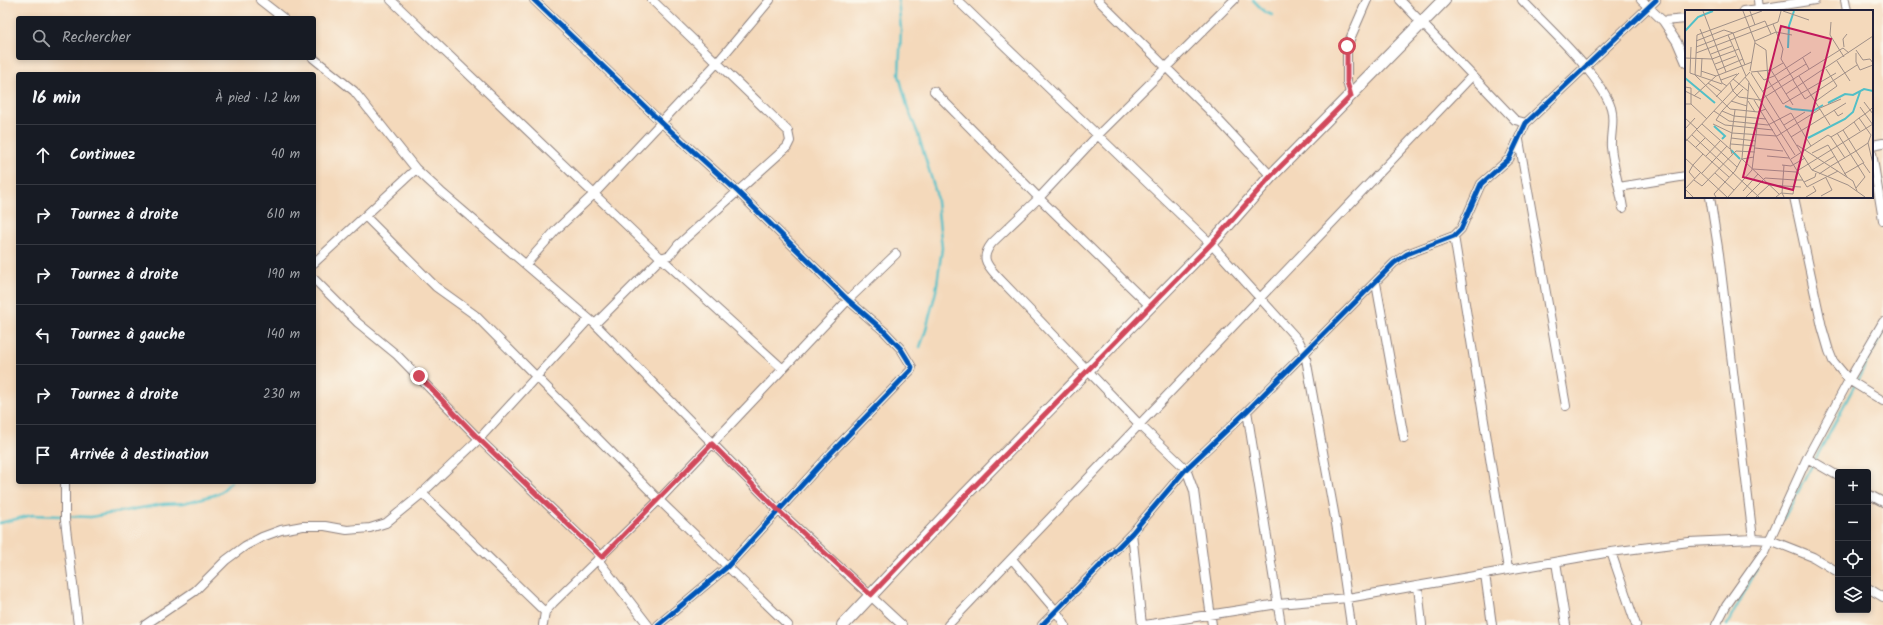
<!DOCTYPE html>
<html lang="fr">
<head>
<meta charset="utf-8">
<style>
	:root { --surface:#171b24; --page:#242831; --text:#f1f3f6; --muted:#9ea1a6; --line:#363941 }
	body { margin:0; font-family:Kalam,sans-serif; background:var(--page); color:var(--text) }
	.controls { position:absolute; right:12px; bottom:12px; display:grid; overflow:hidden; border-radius:4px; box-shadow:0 2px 6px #0003 }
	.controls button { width:36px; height:36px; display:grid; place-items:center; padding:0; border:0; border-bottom:1px solid var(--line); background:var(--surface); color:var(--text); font:20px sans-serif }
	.stop { position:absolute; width:12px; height:12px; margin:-9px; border:3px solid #d1495b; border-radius:50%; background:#fff }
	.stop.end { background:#d1495b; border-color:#fff; box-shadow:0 1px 4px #0008 }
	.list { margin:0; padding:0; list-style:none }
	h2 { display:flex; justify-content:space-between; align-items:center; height:52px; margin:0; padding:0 16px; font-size:17px }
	h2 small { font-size:13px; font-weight:400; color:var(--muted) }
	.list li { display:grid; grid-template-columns:26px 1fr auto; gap:12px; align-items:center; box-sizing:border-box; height:60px; padding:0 16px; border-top:1px solid var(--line) }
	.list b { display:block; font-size:15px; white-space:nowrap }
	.list em { font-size:13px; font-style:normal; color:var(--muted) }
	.icon { flex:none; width:22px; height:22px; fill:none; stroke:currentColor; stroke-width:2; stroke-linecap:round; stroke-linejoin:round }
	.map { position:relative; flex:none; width:1883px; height:625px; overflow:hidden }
	.search { position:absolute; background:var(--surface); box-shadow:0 2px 6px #0003; left:16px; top:16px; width:300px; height:44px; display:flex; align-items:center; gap:10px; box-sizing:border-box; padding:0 14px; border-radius:4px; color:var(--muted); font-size:15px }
	.panel { position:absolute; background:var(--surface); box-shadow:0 2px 6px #0003; left:16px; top:72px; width:300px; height:412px; border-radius:4px }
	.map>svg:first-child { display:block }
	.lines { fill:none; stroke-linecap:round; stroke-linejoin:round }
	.stream { stroke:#51bfc7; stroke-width:2.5 }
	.street-casing { stroke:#8b7e7b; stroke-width:10 }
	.secondary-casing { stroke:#8b7e7b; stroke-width:14 }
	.street { stroke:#fff; stroke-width:8 }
	.secondary { stroke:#fff; stroke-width:12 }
	.cycleway-casing { stroke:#fbf7ec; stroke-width:8 }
	.cycleway { stroke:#0057b8; stroke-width:5 }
	.route { stroke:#d1495b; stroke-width:5 }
	.inset-river { fill:none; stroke:#51bfc7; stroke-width:2 }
	.inset-road { fill:none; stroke:#a09088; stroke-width:1 }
	.view { fill:#c2185b; fill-opacity:0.15; stroke:#c2185b; stroke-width:2 }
	.inset-edge { fill:none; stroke:#22223b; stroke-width:2 }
</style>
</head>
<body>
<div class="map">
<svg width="1883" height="625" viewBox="0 0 1883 625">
	<rect width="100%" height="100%" fill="#fbf7ec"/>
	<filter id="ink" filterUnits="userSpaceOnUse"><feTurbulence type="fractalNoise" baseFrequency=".025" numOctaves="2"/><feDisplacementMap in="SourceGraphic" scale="8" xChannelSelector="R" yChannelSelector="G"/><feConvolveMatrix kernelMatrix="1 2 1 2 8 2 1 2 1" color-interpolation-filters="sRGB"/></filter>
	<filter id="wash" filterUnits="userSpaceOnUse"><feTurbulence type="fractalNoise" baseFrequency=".012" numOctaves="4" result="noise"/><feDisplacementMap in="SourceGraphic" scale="16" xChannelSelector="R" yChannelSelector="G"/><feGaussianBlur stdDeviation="0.9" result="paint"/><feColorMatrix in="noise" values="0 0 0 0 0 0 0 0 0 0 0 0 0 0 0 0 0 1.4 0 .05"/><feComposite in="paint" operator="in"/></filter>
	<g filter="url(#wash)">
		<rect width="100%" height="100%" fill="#f4d9bb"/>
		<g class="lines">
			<path class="stream" d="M898,0L901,29L899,75L907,106L918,134L936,193L942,248L936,291L925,333L920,347
				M1253,0L1265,12L1272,15
				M1783,520L1883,332
				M0,523L32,515L91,517L163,504L184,503L214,495L221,492L231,482
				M1727,625L1758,567"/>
		</g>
	</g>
	<g filter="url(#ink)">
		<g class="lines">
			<defs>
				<path id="street" d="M260,0L283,18
					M391,0L661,258L783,369
					M534,0L661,122L738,192L848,300L885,332L901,349L912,367L911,370L832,452L727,567L658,625
					M957,0L1211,244L1299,341L1305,353L1337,529L1351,625
					M1098,0L1209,110L1271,176
					M1400,0L1515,120L1526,123
					M1522,0C1546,26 1601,75 1611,108C1615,121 1610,134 1611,147C1613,167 1620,188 1623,208
					M1641,0L1663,21L1686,19
					M1758,0L1759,9L1815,0
					M1845,0L1847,11
					M1743,11L1759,9L1760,11
					M1663,21L1677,42L1686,63
					M313,58L354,91L416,169L441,192L595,324L779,511L902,625
					M934,91L1039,198L1150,306
					M1351,96L1347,82V46L1367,0
					M1519,140L1566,406
					M1872,145L1883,143
					M1872,153L1883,220
					M1619,187L1686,176
					M1710,197L1719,254L1753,539
					M1794,197L1822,327L1829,351L1833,361L1849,380L1883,401
					M365,216L436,287L475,315L659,500L788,625
					M1454,236L1508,569
					M314,263L416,169
					M526,264L556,230L594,194L717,63L770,0
					M314,279L358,323L397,355L479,439L602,557
					M1376,283L1404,438
					M595,324L661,258L670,255L678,245L787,147L790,141L788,131L652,0
					M1247,411L1281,625
					M1807,458L1838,476
					M65,482V520L78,625
					M422,493L545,612
					M1868,494L1883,502
					M1132,533L1142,625
					M1611,552L1636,625
					M1012,559L1056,611L1065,625
					M598,560L648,625
					M1556,562L1566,625
					M1485,574L1492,625
					M1418,586L1422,625
					M1868,588L1883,597
					M145,625L195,591L226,560L245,546L262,537L281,530L303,526H325L347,530L370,528L386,523L419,496L479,439L589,319
					M543,625L545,612L553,603L659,500L848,300L896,254
					M948,625L1472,76
					M1042,625L1132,533L1186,469L1247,411L1394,263L1407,254L1454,236L1461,229L1481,184L1509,159L1526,123L1656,0
					M1145,625L1278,604L1348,598L1611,552L1689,542L1753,539L1770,540L1813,557L1838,572
					M1212,625L1194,491L1186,469L1140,425L996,275C985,263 981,257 992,243L1039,198L1097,136L1234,0
					M1716,625L1726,606L1764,552L1807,458L1849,380L1883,322"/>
				<path id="secondary" d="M843,625L965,495L1211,244L1271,176L1444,0"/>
			</defs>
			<use href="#street" class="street-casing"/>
			<use href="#secondary" class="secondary-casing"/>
			<use href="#street" class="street"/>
			<use href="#secondary" class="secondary"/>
			<defs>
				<path id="cycleway" d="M534,0L661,122L738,192L848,300L885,332L901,349L912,367L911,370L832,452L727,567L658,625
					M1042,625L1132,533L1186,469L1247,411L1394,263L1407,254L1454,236L1461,229L1481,184L1509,159L1526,123L1656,0"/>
			</defs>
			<use href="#cycleway" class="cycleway-casing"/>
			<use href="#cycleway" class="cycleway"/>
		</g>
	</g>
	<g class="lines" filter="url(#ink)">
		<path class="route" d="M419,376L479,439L602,557L712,444L779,511L871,595L965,496L1211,244L1271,176L1351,96L1347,82V46"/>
	</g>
	<g transform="translate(1685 10)">
		<rect width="188" height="188" fill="#f4d9bb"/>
		<path class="inset-river" d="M0,21L13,7L28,1M103,38L104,16L109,1M0,68L30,93M143,93L160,84L168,85L179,79L188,81M100,96L107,99L128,101L138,95M29,116L40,126L37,129M123,128L160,109L168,102L175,82M46,140L55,149"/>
		<path class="inset-road" d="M18,1L35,46L54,39M58,1L70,32L65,61M65,1L70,15M77,1L12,25L10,65L45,99L73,102L81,99M98,1L124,10M146,12L145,25L159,47M88,14L98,39L96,49L109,70M15,19L37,73L42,76M43,25L61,66M11,31L39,20L48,23L60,55M70,31L91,22L107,25M70,33L81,40L83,70L98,94L151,63M6,37L5,63L37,74M11,37L80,11L86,24M159,37L158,29L162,24M171,40L178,50L185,49L188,53M11,43L93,12L96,1M171,43V52L175,60L188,55M26,44L47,36M0,48L27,49L35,46L41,62M118,48L124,59M152,51L165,71M30,54L51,46M32,60L58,49M86,60L98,53M16,61L31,66M72,61L79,70L89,66M66,62L86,60L108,95M66,63L127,160L163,175L180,187M16,66L17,48M89,66L126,42M114,66L145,115M48,69L63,81M36,70L52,64M108,70L120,89L172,55M23,73L37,82M45,73L48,81L54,87L75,90L158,38L164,43M64,73L110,145M0,77L6,78V94M58,79L37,101L49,106L81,109M0,81L16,89M78,81L121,54M101,84L188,26M9,86L31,66L67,52M31,87L54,63M69,90L122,177L153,161M46,91L62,96M63,91L70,102M131,91L152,76L141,59M179,92L185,100L188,97M0,94H6L22,109M135,98L156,89M149,100L153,106L158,103M29,101L44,111L83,115L106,103L126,136M37,101L31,110L40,115L88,120M0,108L12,119M174,108L180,104L175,97M169,112L174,108L186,125L183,133L188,154M17,114L45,139M28,114L47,123L92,126L135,99M99,115L120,102M188,115L180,104L185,100L188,104M0,119L10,108M12,120L52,157M158,120L169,112L175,121M152,123L180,167L171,178M7,125L74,187M106,127L161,93M0,128L44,167M46,128L71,131M0,132L65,62M46,134L70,136M112,135L168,171L172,181M11,137L20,128M70,138L98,141M127,143L143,135L162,167M47,144L45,137L50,100M21,146L36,130M82,146L104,148M0,148L42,187M160,148L146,127L158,120L171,141L183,133M57,149L94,184M57,149L69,147M106,149L143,125L146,127M8,155L4,162L10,169M8,155L18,144M97,155L106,156L120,148M99,155L97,183L99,187M146,156L171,141L179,153M68,159L111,162M127,160L150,146M17,163L42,136M30,163L49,180M134,164L146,156M159,164L178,153L185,163M9,170L17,176L51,141L70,142M119,172L130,167L131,163M58,181L73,164M136,186L147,180L141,168M8,187L0,179L16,162M31,187L29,184L50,161L57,148L64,72L60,67M43,187L67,160L73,108M61,187L80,168L110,170L112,161L188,114M71,187L84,175L116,177M91,187L96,183L108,184L110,170H118M121,187L131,181L128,176"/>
		<path class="view" d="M96,16L146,29L108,180L58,167Z"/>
		<rect width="188" height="188" class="inset-edge"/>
	</g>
</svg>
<div class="controls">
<button>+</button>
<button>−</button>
<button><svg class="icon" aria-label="locate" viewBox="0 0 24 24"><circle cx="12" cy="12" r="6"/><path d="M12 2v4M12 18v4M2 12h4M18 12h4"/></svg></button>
<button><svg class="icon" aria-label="layers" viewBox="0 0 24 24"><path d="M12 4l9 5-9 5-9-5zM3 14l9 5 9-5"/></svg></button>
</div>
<div class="stop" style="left:1347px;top:46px"></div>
<div class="stop end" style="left:419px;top:376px"></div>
<div class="search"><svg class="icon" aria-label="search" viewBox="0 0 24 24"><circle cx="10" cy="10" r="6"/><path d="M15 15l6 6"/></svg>Rechercher</div>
<section class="panel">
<h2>16 min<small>À pied · 1.2 km</small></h2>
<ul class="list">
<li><svg class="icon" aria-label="ahead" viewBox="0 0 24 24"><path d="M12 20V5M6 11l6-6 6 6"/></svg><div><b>Continuez</b></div><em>40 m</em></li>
<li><svg class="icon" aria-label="right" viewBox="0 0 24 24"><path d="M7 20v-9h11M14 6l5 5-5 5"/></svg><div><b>Tournez à droite</b></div><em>610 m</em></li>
<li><svg class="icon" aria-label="right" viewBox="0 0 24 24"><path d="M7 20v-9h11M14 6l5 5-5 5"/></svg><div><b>Tournez à droite</b></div><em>190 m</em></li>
<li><svg class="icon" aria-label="left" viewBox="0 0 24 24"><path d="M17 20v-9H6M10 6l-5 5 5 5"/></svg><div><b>Tournez à gauche</b></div><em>140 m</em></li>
<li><svg class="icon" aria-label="right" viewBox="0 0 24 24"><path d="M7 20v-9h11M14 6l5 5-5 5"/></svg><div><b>Tournez à droite</b></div><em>230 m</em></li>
<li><svg class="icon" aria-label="arrive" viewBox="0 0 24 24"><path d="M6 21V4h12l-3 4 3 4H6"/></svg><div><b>Arrivée à destination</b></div></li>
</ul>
</section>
</div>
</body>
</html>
